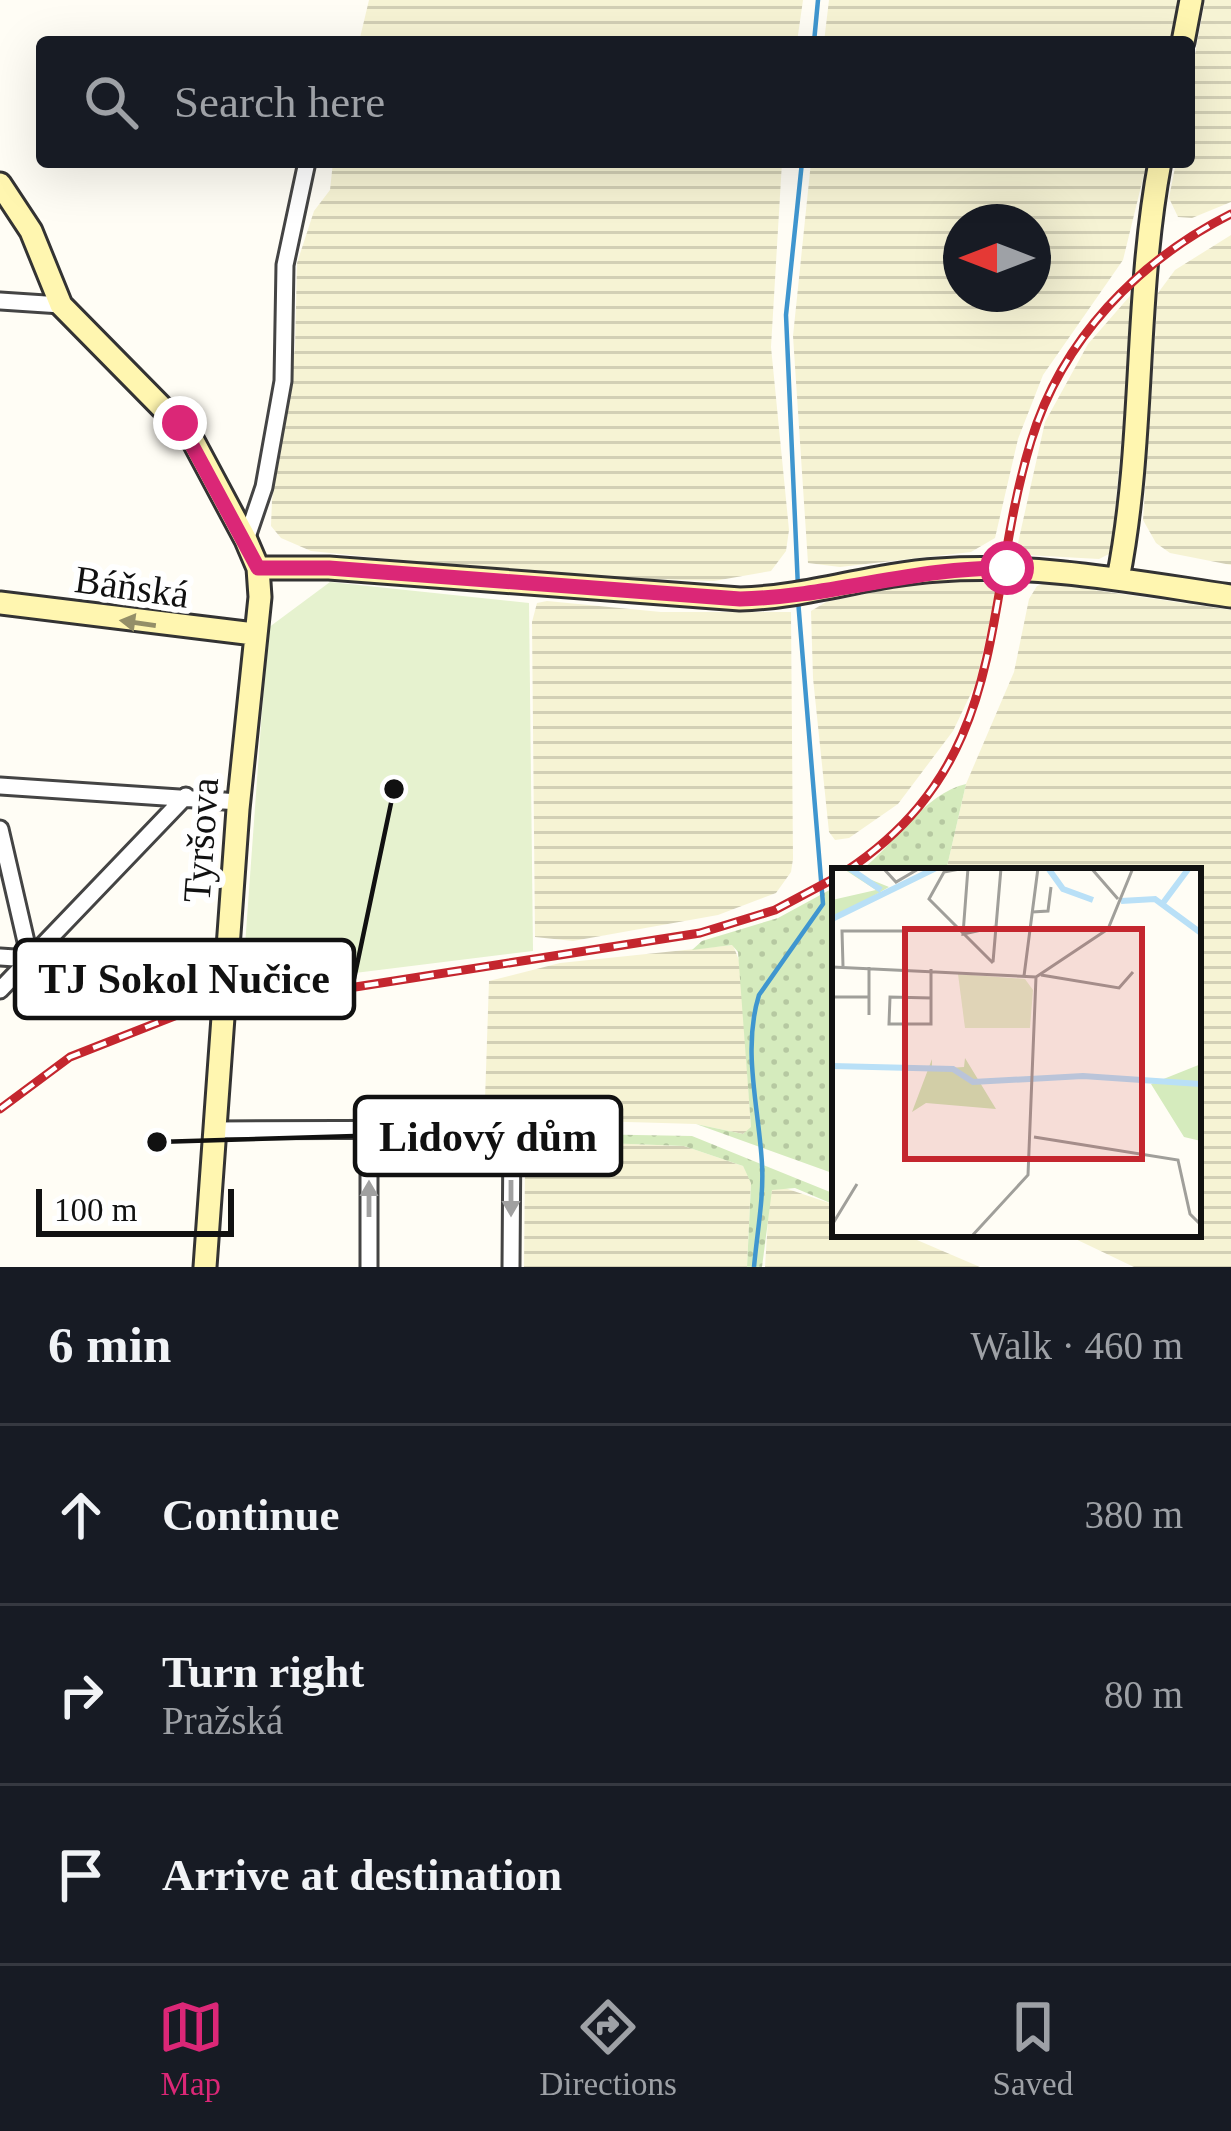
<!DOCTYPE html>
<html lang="en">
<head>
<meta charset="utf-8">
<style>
	:root { --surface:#171b24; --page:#242831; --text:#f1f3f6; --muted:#9ea1a6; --line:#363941; --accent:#db2777 }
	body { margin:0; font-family:"Times New Roman",serif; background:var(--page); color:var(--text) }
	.compass { position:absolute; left:943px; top:204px; width:108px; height:108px; border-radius:50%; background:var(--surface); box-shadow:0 12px 48px #0002; rotate:270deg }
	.scale { position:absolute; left:36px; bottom:30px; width:198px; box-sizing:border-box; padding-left:12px; border:6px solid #111; border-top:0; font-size:33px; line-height:42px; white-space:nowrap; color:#111; -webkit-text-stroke:9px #fff; paint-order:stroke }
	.stop { position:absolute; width:36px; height:36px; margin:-27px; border:9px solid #db2777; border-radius:50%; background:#fff }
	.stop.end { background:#db2777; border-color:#fff; box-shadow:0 3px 12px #0008 }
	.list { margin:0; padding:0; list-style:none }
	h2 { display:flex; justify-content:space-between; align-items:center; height:156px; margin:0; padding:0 48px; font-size:51px }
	h2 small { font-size:39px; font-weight:400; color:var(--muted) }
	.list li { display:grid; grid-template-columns:78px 1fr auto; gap:36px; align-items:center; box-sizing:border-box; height:180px; padding:0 48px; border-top:3px solid var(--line) }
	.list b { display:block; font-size:45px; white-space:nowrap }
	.list p { margin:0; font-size:39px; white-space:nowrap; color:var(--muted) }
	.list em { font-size:39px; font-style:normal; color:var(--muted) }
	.icon { flex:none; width:66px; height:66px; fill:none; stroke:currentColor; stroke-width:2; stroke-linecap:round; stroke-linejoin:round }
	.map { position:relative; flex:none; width:1231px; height:1267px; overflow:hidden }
	.search { position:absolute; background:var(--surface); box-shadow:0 12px 48px #0002; left:36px; right:36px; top:36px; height:132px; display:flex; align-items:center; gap:30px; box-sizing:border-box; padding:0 42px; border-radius:12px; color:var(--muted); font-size:45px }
	.sheet { height:696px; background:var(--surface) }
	nav { display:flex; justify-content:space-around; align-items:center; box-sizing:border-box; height:168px; border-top:3px solid var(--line); background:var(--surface); font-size:33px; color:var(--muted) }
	nav a { display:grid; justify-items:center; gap:6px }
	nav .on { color:var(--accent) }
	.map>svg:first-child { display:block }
	.farmland { fill:url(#farmland-rules); fill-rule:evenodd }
	.grass { fill:url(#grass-dots) }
	.pitch { fill:#e6f2cf }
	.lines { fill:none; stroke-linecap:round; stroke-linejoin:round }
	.stream { stroke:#3f96cf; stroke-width:4.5 }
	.street-casing { stroke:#444; stroke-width:21 }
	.secondary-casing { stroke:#333; stroke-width:27 }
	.street { stroke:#fff; stroke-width:15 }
	.secondary { stroke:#fff6b0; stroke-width:21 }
	.rail-casing { stroke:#c4262e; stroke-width:9 }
	.rail { stroke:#fff; stroke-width:4.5; stroke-dasharray:14; stroke-linecap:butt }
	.oneway { fill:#948f68 }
	.oneway2 { fill:#a0a0a0 }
	.route { stroke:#db2777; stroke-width:15 }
	.labels { text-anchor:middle; stroke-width:12; stroke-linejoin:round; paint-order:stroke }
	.street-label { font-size:39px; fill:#111; stroke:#fff }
	.inset-river { fill:none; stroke:#b9e0f7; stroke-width:6 }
	.inset-road { fill:none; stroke:#a09f9a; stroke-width:3 }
	.view { fill:#c4262e; fill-opacity:0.15; stroke:#c4262e; stroke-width:6 }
	.inset-edge { fill:none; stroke:#111; stroke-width:6 }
	.leader { fill:none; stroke:#111; stroke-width:4.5 }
	.callout-dot { fill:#111; stroke:#fff; stroke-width:4.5 }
	.callout { fill:#fff; stroke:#111; stroke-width:4.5 }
	.callout-label { font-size:42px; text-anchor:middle; font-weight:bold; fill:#111 }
</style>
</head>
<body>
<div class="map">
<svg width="1231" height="1267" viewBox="0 0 1231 1267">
	<defs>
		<pattern id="farmland-rules" width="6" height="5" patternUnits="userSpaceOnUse" patternTransform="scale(3)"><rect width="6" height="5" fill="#f6f3d4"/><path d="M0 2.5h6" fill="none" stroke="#d2cfb5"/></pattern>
		<pattern id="grass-dots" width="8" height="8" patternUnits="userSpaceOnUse" patternTransform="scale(3)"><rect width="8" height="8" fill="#d5ebbd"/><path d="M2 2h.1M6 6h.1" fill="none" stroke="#b6c8a1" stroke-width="1.8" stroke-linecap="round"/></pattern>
	</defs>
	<rect width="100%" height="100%" fill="#fffdf5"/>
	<path class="farmland" d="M369,0H803L797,42H359Z
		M829,0H1178L1170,42H824Z
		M1205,0H1231V202L1192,218L1178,217L1169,198L1176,162H1189V87Z
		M333,162H782L771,347L789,530L786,551L771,571L714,581L554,576L311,551L281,538L271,526L272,500L295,348L297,263L314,211L330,190Z
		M811,162H1147L1123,260L1043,375L1018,439L995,538L971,552L840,567L808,563L793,336ZM961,222H1033V294H961Z
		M1231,235V565L1170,553L1156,543L1143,520L1158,293L1175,270Z
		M1136,289L1111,553L1099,559L1026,555L1018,543L1045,422L1088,344Z
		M976,581L993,584L996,594L976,683L953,731L898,804L849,838L835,840L829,832L813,678L811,611L826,602L914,584Z
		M1046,583L1231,610V1267H1134L1065,1234H1198V871H946L966,784L1014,672L1029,599L1037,586Z
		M547,601L661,612H791L793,859L791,872L776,893L718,915L573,941L535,937L532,622L537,603Z
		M733,945L740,963L751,1128L743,1134L696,1124L491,1118L485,1100L489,981L560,963Z
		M548,1141L684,1146L743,1166L751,1182L747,1267H524L525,1166Z
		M779,1186L835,1205V1234H903L980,1267H765L769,1203L772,1190Z"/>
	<path class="grass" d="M966,784L946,871H860C896,844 923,794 966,784Z
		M835,887V1174L696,1124L743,1134L751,1127L738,952L732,945L692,950L702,941L778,918Z
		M526,1133L692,1136L835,1194V1205L795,1188L772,1190L762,1267H747L751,1183L743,1166L684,1146L549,1141L526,1166Z"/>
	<path class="pitch" d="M330,582L529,603L533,951L242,987L268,628Z"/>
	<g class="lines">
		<path class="stream" d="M814,42L818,0
			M798,588L786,315L802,162
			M754,1267C757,1233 764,1197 762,1164C759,1108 742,1050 759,995L823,904L798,600"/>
		<defs>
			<path id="street" d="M0,301L61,305
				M246,540L264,487L283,381L285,265L307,162
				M0,786L239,802
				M0,829L30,959L0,957
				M0,990L186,796
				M215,1130L512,1129L511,1267
				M369,1267V1131"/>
			<path id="secondary" d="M1183,42L1191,0
				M0,184L31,231L61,305L191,437L246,540L258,568L260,597L238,809L205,1267
				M258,568H329L740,599C809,597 871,574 939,570C1037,563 1134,582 1231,596
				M1118,579C1145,442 1134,300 1160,162
				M0,603L254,634"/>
		</defs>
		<use href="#street" class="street-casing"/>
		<use href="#secondary" class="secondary-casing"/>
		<use href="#street" class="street"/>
		<use href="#secondary" class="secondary"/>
		<defs>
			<path id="rail" d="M846,871C1013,760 981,605 1031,441C1062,339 1138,261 1231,214
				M0,1109L70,1057L177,1015L700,933L775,910L835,878"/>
		</defs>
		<use href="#rail" class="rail-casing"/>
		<use href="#rail" class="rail"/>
	</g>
	<defs><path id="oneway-solid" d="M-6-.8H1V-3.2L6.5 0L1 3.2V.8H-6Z" transform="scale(3)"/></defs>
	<use class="oneway" href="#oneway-solid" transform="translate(138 623) rotate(-172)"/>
	<g class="oneway2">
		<use href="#oneway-solid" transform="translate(511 1198) rotate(90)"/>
		<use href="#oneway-solid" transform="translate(369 1199) rotate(-90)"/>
	</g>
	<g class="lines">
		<path class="route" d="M180,423L258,568H329L740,599C831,597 916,567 1007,568"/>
	</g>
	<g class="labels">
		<g class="street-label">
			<text transform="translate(132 586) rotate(8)" y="14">Báňská</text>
			<text transform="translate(200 840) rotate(-86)" y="14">Tyršova</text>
		</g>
	</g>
	<g transform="translate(832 868)">
		<rect width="369" height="369" fill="#fffdf5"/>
		<path d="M10,0L57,19L0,52V32L44,22ZM133,190L164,241L94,235L80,244L100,191V201L132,199ZM369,196V273L352,269L319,216Z" fill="#d5ebbd"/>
		<path d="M126,106L193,111L201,122L198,160H133Z" fill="#e6f2cf"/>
		<path class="inset-river" d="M17,0L49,22M216,0L231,21L261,32M289,33L323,31L369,65M331,35L357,0M0,51L104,0M0,198L121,201L141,214L251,208L368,216"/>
		<path class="inset-road" d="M51,0L64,14L88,0M133,0L112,4L97,31L161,95M136,0L131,66L163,59M259,0L286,31M200,44L216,43L219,19M161,94L169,0M11,98L10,63H72V99M0,99L204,109L276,61L301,0M209,107L287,120L301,104M192,108L206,0M0,129H37M99,130L58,129L57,156H99V101M37,147V99M202,269L346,292L358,346L369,357M0,357L25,316M139,369L196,307L204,109"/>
		<path class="view" d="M73,61H310V291H73Z"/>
		<rect width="369" height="369" class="inset-edge"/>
	</g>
	<path class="leader" d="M394 789L354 979M157 1142L355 1136"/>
	<g class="callout-dot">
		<circle cx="394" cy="789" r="12"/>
		<circle cx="157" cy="1142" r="12"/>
	</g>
	<g class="callout">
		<rect x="15" y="940" width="339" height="78" rx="12"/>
		<rect x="355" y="1097" width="266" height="78" rx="12"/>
	</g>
	<g class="callout-label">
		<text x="184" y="993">TJ Sokol Nučice</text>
		<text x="488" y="1151">Lidový dům</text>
	</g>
</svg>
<svg class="compass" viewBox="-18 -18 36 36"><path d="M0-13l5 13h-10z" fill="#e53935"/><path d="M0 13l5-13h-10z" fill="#9ea1a6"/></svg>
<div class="scale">100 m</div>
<div class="stop" style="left:1007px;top:568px"></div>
<div class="stop end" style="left:180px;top:423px"></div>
<div class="search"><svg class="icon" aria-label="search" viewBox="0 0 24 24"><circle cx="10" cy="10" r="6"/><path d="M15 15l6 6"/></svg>Search here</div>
</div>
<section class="sheet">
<h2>6 min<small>Walk · 460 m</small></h2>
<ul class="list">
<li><svg class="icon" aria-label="ahead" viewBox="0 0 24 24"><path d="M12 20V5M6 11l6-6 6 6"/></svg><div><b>Continue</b></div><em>380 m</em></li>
<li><svg class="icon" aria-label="right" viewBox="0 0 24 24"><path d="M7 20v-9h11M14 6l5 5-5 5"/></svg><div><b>Turn right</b><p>Pražská</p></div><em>80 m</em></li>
<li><svg class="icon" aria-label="arrive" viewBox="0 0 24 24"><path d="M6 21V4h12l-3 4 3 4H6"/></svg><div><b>Arrive at destination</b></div></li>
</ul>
</section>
<nav>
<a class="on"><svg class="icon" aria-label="map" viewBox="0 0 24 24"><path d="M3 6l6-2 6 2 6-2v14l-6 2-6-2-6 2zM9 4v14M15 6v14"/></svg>Map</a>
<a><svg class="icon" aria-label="directions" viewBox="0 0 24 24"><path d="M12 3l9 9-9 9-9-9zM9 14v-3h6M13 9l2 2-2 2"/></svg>Directions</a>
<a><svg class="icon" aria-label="saved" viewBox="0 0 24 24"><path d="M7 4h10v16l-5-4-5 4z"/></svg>Saved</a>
</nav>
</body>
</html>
